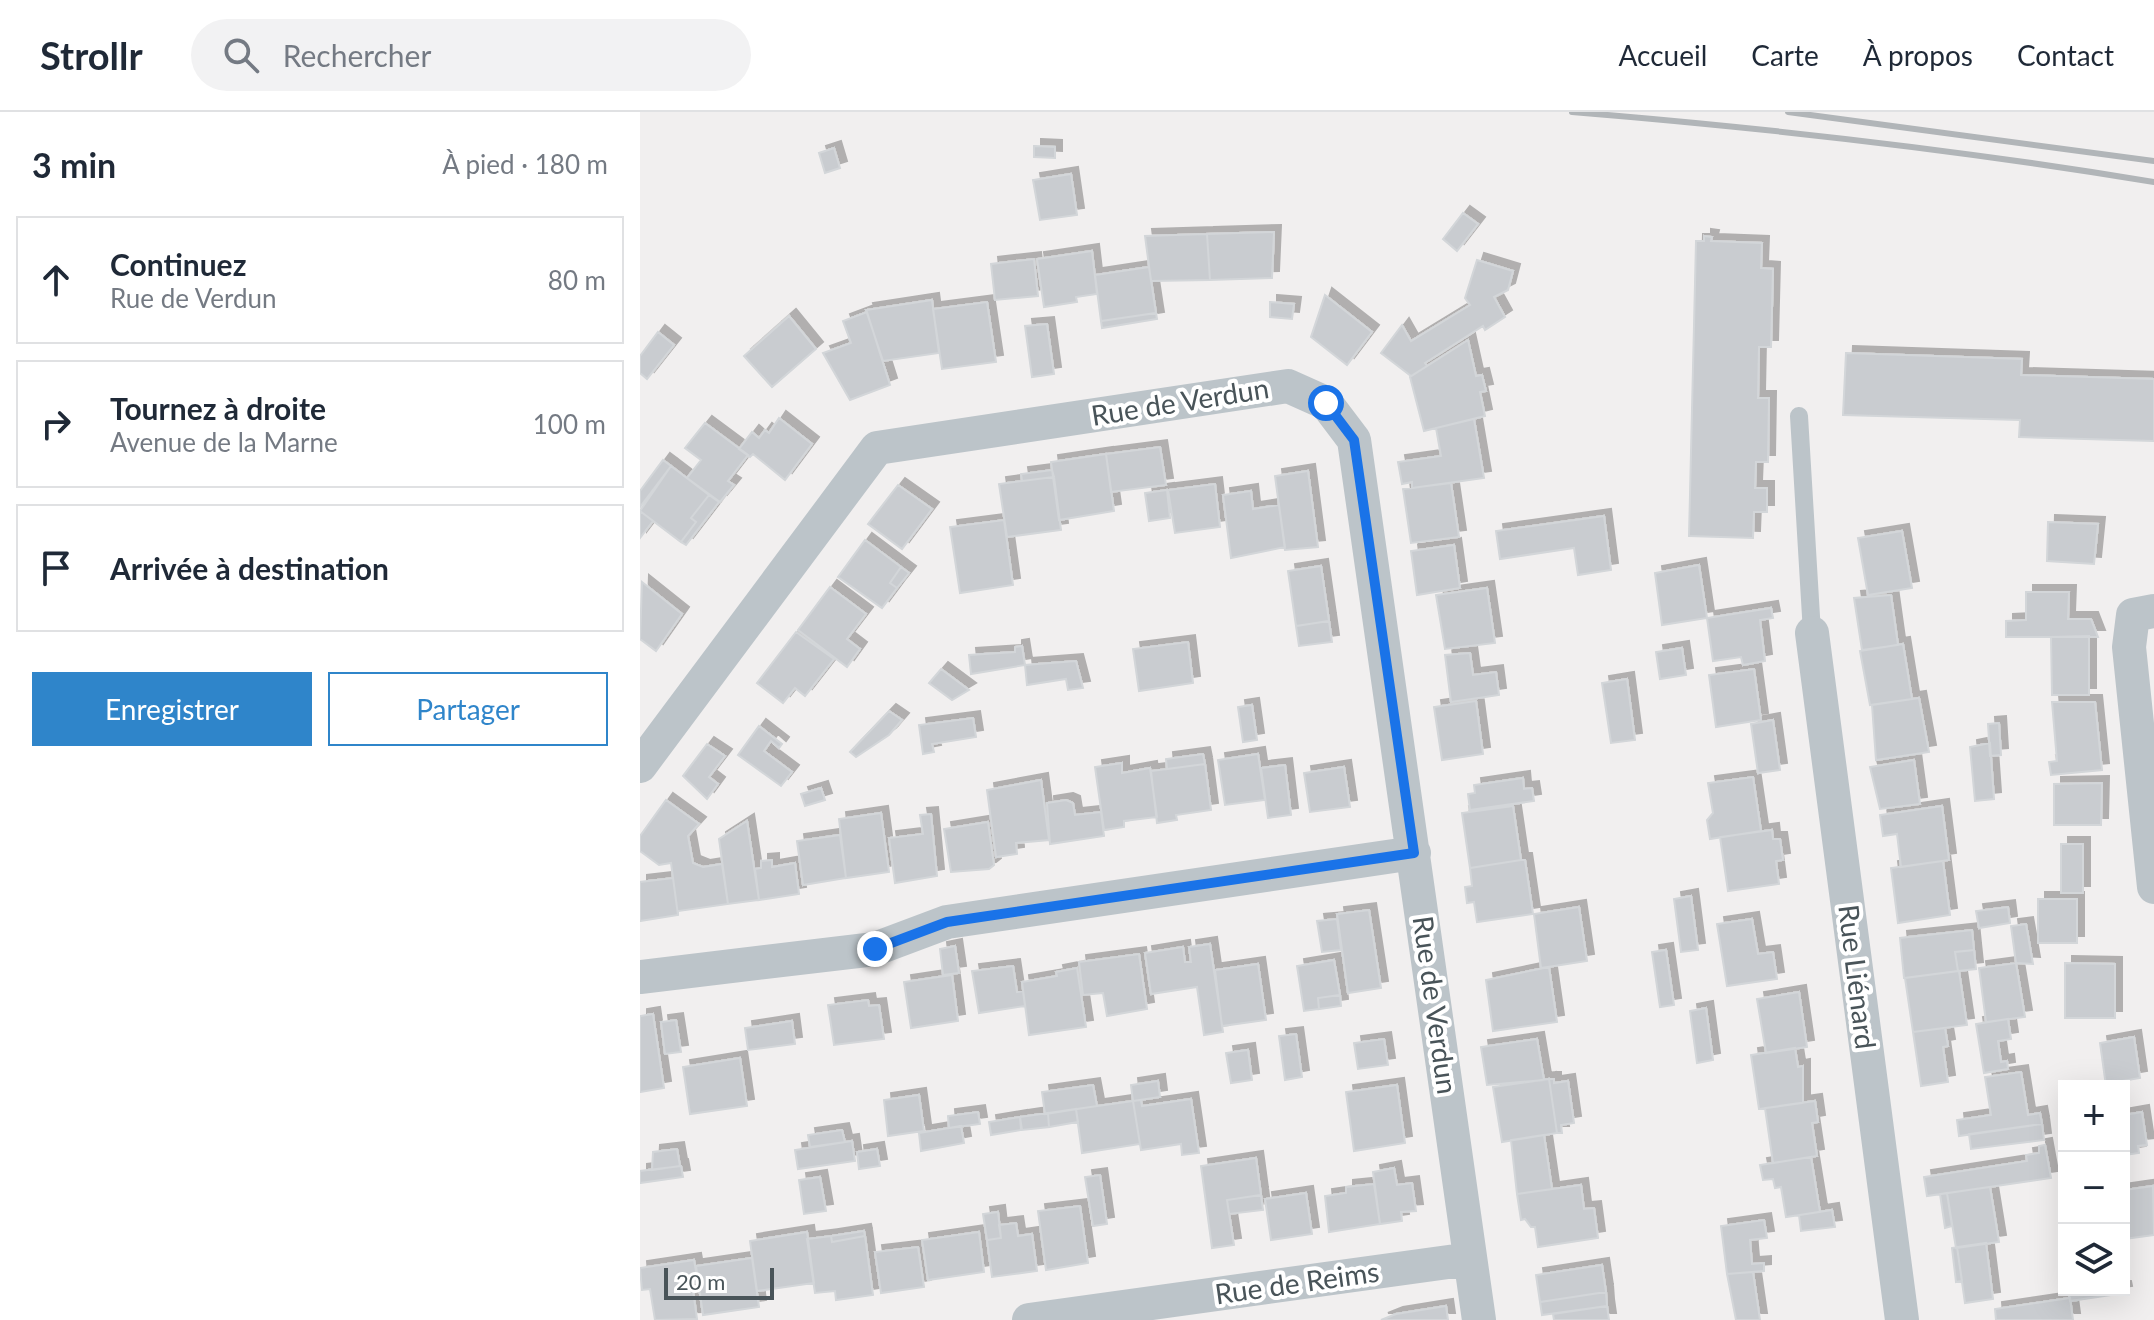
<!DOCTYPE html>
<html lang="fr">
<head>
<meta charset="utf-8">
<style>
	:root { --surface:#fff; --page:#f2f2f3; --text:#1f2937; --muted:#747a83; --line:#e0e1e3; --accent:#2f85ca }
	body { margin:0; font-family:Lato,sans-serif; background:var(--page); color:var(--text) }
	.controls { position:absolute; right:24px; bottom:24px; display:grid; overflow:hidden; border-radius:0px; box-shadow:0 8px 32px #0002 }
	.controls button { width:72px; height:72px; display:grid; place-items:center; padding:0; border:0; border-bottom:2px solid var(--line); background:var(--surface); color:var(--text); font:40px sans-serif }
	.scale { position:absolute; left:24px; bottom:20px; width:110px; box-sizing:border-box; padding-left:8px; border:4px solid #495459; border-top:0; font-size:22px; line-height:28px; white-space:nowrap; color:#495459; -webkit-text-stroke:6px #fff; paint-order:stroke }
	.stop { position:absolute; width:24px; height:24px; margin:-18px; border:6px solid #1a73e8; border-radius:50%; background:#fff }
	.stop.end { background:#1a73e8; border-color:#fff; box-shadow:0 2px 8px #0008 }
	.list { margin:0; padding:0; list-style:none }
	h2 { display:flex; justify-content:space-between; align-items:center; height:104px; margin:0; padding:0 32px; font-size:34px }
	h2 small { font-size:26px; font-weight:400; color:var(--muted) }
	.list li { display:grid; grid-template-columns:52px 1fr auto; gap:24px; align-items:center; box-sizing:border-box; height:128px; margin:0 16px 16px; padding:0 16px; border:2px solid var(--line); border-radius:0px }
	.list b { display:block; font-size:30px; white-space:nowrap }
	.list p { margin:0; font-size:26px; white-space:nowrap; color:var(--muted) }
	.list em { font-size:26px; font-style:normal; color:var(--muted) }
	.actions { display:flex; gap:16px; padding:24px 32px }
	.actions a { flex:1; padding:18px 0; border:2px solid var(--accent); border-radius:0px; text-align:center; font-size:28px; color:var(--accent) }
	.actions .main { background:var(--accent); color:#fff }
	.icon { flex:none; width:44px; height:44px; fill:none; stroke:currentColor; stroke-width:2; stroke-linecap:round; stroke-linejoin:round }
	.map { position:relative; flex:none; width:1514px; height:1208px; overflow:hidden }
	header { display:flex; align-items:center; gap:48px; box-sizing:border-box; height:112px; padding:0 40px; background:var(--surface); border-bottom:2px solid var(--line) }
	header strong { font-size:38px }
	nav { display:flex; gap:44px; margin-inline-start:auto; font-size:28px }
	.search { width:560px; height:72px; background:var(--page); display:flex; align-items:center; gap:20px; box-sizing:border-box; padding:0 28px; border-radius:44px; color:var(--muted); font-size:30px }
	main { display:flex }
	aside { flex:1; background:var(--surface) }
	.map>svg:first-child { display:block }
	.building { fill:#c9ccd0; stroke:#d3d6d9; stroke-width:2; filter:url(#shadow) }
	.lines { fill:none; stroke-linecap:round; stroke-linejoin:round }
	.service { stroke:#bcc4c9; stroke-width:18 }
	.minor { stroke:#bcc4c9; stroke-width:34 }
	.rail { stroke:#b1b5b8; stroke-width:6 }
	.route { stroke:#1a73e8; stroke-width:10 }
	.labels { text-anchor:middle; stroke-width:8; stroke-linejoin:round; paint-order:stroke }
	.street-label { font-size:28px; fill:#495459; stroke:#fff }
</style>
</head>
<body>
<header>
<strong>Strollr</strong>
<div class="search"><svg class="icon" aria-label="search" viewBox="0 0 24 24"><circle cx="10" cy="10" r="6"/><path d="M15 15l6 6"/></svg>Rechercher</div>
<nav><a>Accueil</a><a>Carte</a><a>À propos</a><a>Contact</a></nav>
</header>
<main>
<aside>
<h2>3 min<small>À pied · 180 m</small></h2>
<ul class="list">
<li><svg class="icon" aria-label="ahead" viewBox="0 0 24 24"><path d="M12 20V5M6 11l6-6 6 6"/></svg><div><b>Continuez</b><p>Rue de Verdun</p></div><em>80 m</em></li>
<li><svg class="icon" aria-label="right" viewBox="0 0 24 24"><path d="M7 20v-9h11M14 6l5 5-5 5"/></svg><div><b>Tournez à droite</b><p>Avenue de la Marne</p></div><em>100 m</em></li>
<li><svg class="icon" aria-label="arrive" viewBox="0 0 24 24"><path d="M6 21V4h12l-3 4 3 4H6"/></svg><div><b>Arrivée à destination</b></div></li>
</ul>
<div class="actions"><a class="main">Enregistrer</a><a>Partager</a></div>
</aside>
<div class="map">
<svg width="1514" height="1208" viewBox="0 0 1514 1208">
	<defs>
		<filter id="shadow"><feDropShadow dx="7" dy="-7" stdDeviation="0" flood-color="#0004"/></filter>
	</defs>
	<rect width="100%" height="100%" fill="#f1efef"/>
	<path class="building" d="M394,34L415,35V46L394,45Z
		M194,36L200,56L185,61L179,41Z
		M431,62L437,103L400,108L393,68Z
		M823,101L838,112L817,139L803,127Z
		M634,120L632,166L570,168L567,122Z
		M567,122L570,168L511,169L505,124Z
		M1064,124L1072,125L1071,129L1122,131L1121,156L1133,157L1131,235H1119L1118,286H1129L1128,350H1116L1115,376H1127V400H1114L1113,426L1049,424L1056,129H1064Z
		M452,139L457,182L436,185L437,190L404,195L397,147Z
		M394,147L398,184L355,188L351,152Z
		M837,148L873,159L868,178L854,185L865,205L845,218L843,214L785,251L787,254L771,264L741,241L762,213L771,229L830,193L825,186Z
		M509,155L516,201L461,209L455,163Z
		M685,183L732,220L707,253L671,225Z
		M292,188L299,241L243,249L226,198Z
		M347,190L356,250L302,257L293,197Z
		M630,190L654,192L652,207L630,205Z
		M227,200L250,273L210,288L183,241L211,231L203,209Z
		M516,201L517,207L462,216L461,209Z
		M149,204L176,237L132,275L104,244Z
		M407,212L414,262L392,265L385,214Z
		M18,220L34,233L7,267L0,261V244Z
		M828,228L836,264L842,263L846,279L840,280L845,304L784,319L770,265Z
		M1206,241L1382,247L1381,263L1514,267V329L1379,325L1380,308L1203,303Z
		M139,306L172,332L145,368L113,342L110,345L99,337L112,320L119,326L125,318L129,321Z
		M834,307L844,366L772,376V370L762,372L758,350L801,344L796,316Z
		M65,311L108,343L88,369L94,373L80,390L47,366L61,348L45,336Z
		M520,335L526,373L471,380L466,342Z
		M466,342L474,399L419,408L411,350Z
		M23,348L31,354L0,395V379Z
		M31,354L69,383L51,406L56,410L41,430L0,399Z
		M412,358L414,365L382,369L381,362Z
		M668,359L678,435L645,438L635,364Z
		M414,365L421,418L367,425L359,372Z
		M811,371L819,425L771,431L763,377Z
		M575,372L580,415L535,421L528,378Z
		M258,373L292,397L262,437L228,412Z
		M527,378L530,406L509,409L505,381Z
		M611,379L613,397L639,393L645,435L591,446L583,383Z
		M69,383L79,390L46,433L41,430L56,410L51,406Z
		M0,399L13,409L0,426Z
		M964,404L971,458L938,463L934,436L860,447L856,419Z
		M364,408L373,473L320,481L310,415Z
		M1408,410L1458,412L1454,452L1407,449Z
		M1262,419L1272,476L1228,483L1218,426Z
		M225,428L261,455L250,471L257,476L242,496L198,465Z
		M814,433L820,476L777,483L771,439Z
		M1059,453L1067,506L1022,513L1015,461Z
		M681,454L689,509L656,514L648,459Z
		M261,455L269,461L257,476L250,471Z
		M2,470L42,502L16,539L0,527Z
		M190,475L226,502L207,527L220,537L207,555L158,518Z
		M847,476L855,531L805,537L796,483Z
		M1386,480H1429L1428,507H1451L1458,525H1366V509L1386,508Z
		M1251,483L1258,533L1222,538L1214,486Z
		M1131,496L1133,506L1120,508L1125,549L1103,553L1101,545L1073,549L1067,506Z
		M689,509L692,530L659,534L656,514Z
		M156,520L194,547L165,584L155,576L143,591L117,571Z
		M1449,524V583H1412L1411,525Z
		M548,530L553,571L499,579L493,537Z
		M1263,532L1272,587L1230,593L1220,539Z
		M382,534L385,553L331,562L329,543L375,540V535Z
		M1042,536L1046,563L1020,567L1016,540Z
		M830,541L833,563L856,560L859,583L811,590L805,543Z
		M436,549L443,576L428,578L426,567L387,573L385,553Z
		M301,557L329,578L312,588L289,571Z
		M1114,557L1121,608L1076,615L1069,563Z
		M987,567L995,628L971,631L962,571Z
		M1279,586L1289,640L1236,648L1232,593Z
		M836,589L843,642L802,648L794,595Z
		M1412,590H1455L1462,658L1411,663L1409,650L1417,649Z
		M612,593L617,628L603,630L598,595Z
		M249,599L262,608L249,623L216,645L210,640Z
		M333,606L336,625L292,632L294,640L283,642L279,613Z
		M1133,608L1140,658L1118,661L1111,612Z
		M1359,611L1361,643L1350,644L1348,612Z
		M119,614L142,632L139,636L131,629L124,639L152,660L141,674L98,643Z
		M1350,631L1354,687L1335,689L1330,635Z
		M67,632L85,644L69,665L78,672L67,687L43,664Z
		M563,642L565,652L527,657L526,647Z
		M618,642L625,688L585,693L578,648Z
		M1274,648L1280,692L1240,697L1230,655Z
		M482,651V661L510,656L517,705L484,709V715L464,718L455,655Z
		M565,652L571,698L536,703L537,708L517,711L511,659Z
		M645,653L651,703L628,706L621,656Z
		M704,655L710,695L670,700L664,661Z
		M1113,665L1121,719L1070,727L1067,708L1073,701L1068,671Z
		M883,666L884,677L892,676L894,689L830,698L828,682L835,681L834,673Z
		M401,668L409,728L376,731L377,742L356,745L347,678Z
		M1462,671L1461,713H1414V672Z
		M181,676L185,688L165,694L161,682Z
		M26,688L59,712L48,724L53,751L63,755L82,752L88,792L38,799V803L31,751L19,753L0,739V724Z
		M426,688L433,691L435,703L461,700L464,724L410,732L407,691Z
		M873,694L881,748L830,756L822,701Z
		M1302,694L1309,748L1261,755L1257,722L1243,724L1240,703Z
		M241,701L249,760L206,766L199,707Z
		M291,702L297,764L255,771L249,726L283,722L280,703Z
		M107,709L119,788L88,792L79,727Z
		M348,710L354,753L349,757L311,760L304,717Z
		M1132,718L1133,727H1140L1143,748L1136,749L1139,772L1088,779L1080,725Z
		M200,723L206,766L163,773L157,729Z
		M1421,732H1443V781H1421Z
		M132,748V755L155,751L159,782L119,788L115,757L121,756V749Z
		M881,748H885L893,802L837,810L834,790L827,791L825,775L832,774L830,756Z
		M1303,749L1310,803L1258,811L1251,756Z
		M33,766L38,803L0,809V770Z
		M1051,784L1058,838L1041,840L1034,787Z
		M1398,787H1437V831H1398Z
		M939,795L947,849L901,856L894,802Z
		M1368,795L1370,811L1339,816L1336,799Z
		M729,798L741,876L708,881L697,802Z
		M697,807L701,838L682,840L677,809Z
		M1112,807L1118,842L1133,840L1137,867L1087,874L1077,812Z
		M1386,812L1393,852L1376,851L1371,814Z
		M1332,818L1334,838L1315,840L1318,859L1264,866L1260,826Z
		M570,832L583,920L564,923L557,875L511,882L505,841L543,835L545,850H551L549,835Z
		M315,834L319,861L303,863L300,837Z
		M1026,838L1034,893L1020,895L1012,840Z
		M1334,838L1336,857L1318,859L1315,840Z
		M499,842L507,897L467,904L463,881L443,883L439,850Z
		M694,848L700,883L678,886L679,897L664,899L657,854Z
		M1376,851L1385,905L1346,910L1339,856Z
		M1425,851L1475,852V906H1425Z
		M618,852L626,908L582,914L575,858Z
		M373,854L377,880L383,879L385,894L339,901L332,859Z
		M909,855L917,910L853,919L846,868Z
		M437,856L446,915L389,923L382,870L417,864L416,860Z
		M1319,859L1327,913L1273,920L1265,866Z
		M312,863L318,909L271,916L264,870Z
		M1159,880L1167,935L1126,941L1117,887Z
		M700,883L701,894L679,897L678,886Z
		M228,888L229,894L239,893L244,927L194,933L188,893Z
		M1066,896L1073,948L1057,951L1050,899Z
		M13,902L24,976L0,980V904Z
		M1368,907L1371,927L1358,929L1361,950L1367,949L1368,957L1344,961L1336,912Z
		M36,908L41,940L25,942L21,910Z
		M152,909L155,932L108,938L105,916Z
		M1305,916L1308,934L1303,935L1308,970L1281,974L1273,920Z
		M656,922L662,965L645,968L639,924Z
		M1494,925L1500,966L1482,969V974H1466L1460,931Z
		M744,927L748,953L718,957L714,931Z
		M897,927L904,968L847,973L841,935Z
		M1155,936L1158,955L1163,954V991L1119,997L1111,943Z
		M608,938L612,968L591,971L586,941Z
		M100,946L107,994L50,1002L43,955Z
		M1381,960L1388,1003L1400,1001L1402,1012L1319,1024L1317,1008L1351,1003L1345,965Z
		M909,967L917,1021L862,1030L853,975Z
		M909,967H914V971L928,969L934,1011L921,1013L922,1021H917Z
		M518,969L520,985L493,989L491,973Z
		M453,973L457,994L405,1002L402,980Z
		M757,973L765,1031L714,1039L706,980Z
		M279,983L284,1019L248,1024L244,988Z
		M551,987L559,1041L542,1043L541,1032L501,1038L493,989L501,988L502,994Z
		M493,989L500,1032L442,1041L436,997Z
		M1175,989L1178,1010L1172,1011L1177,1044L1133,1051L1125,996Z
		M436,997L438,1010L409,1015L408,1001Z
		M338,1000L340,1012L309,1016L308,1004Z
		M1502,1000L1507,1033L1498,1034L1499,1041L1484,1043V1003Z
		M408,1001L409,1015L382,1018L380,1005Z
		M380,1005L381,1018L351,1023L349,1010Z
		M1402,1012L1404,1028L1331,1037L1329,1022Z
		M321,1014L324,1031L281,1039L279,1021Z
		M202,1018L205,1030L170,1035L168,1023Z
		M904,1023L912,1077L877,1082L871,1028Z
		M212,1029L215,1049L158,1057L155,1038Z
		M1405,1033L1411,1066L1287,1084L1284,1065L1387,1049L1386,1043L1399,1041V1034Z
		M37,1037L40,1054L12,1058L13,1040Z
		M237,1037L240,1054L219,1057L217,1040Z
		M1171,1045L1180,1100L1146,1105L1141,1075L1135,1076L1133,1067L1123,1068L1120,1053Z
		M616,1046L621,1083L587,1088L594,1133L572,1136L561,1054Z
		M41,1054L43,1065L0,1071V1059Z
		M754,1056L757,1073L772,1071L776,1099L761,1100L762,1109L740,1112L733,1060Z
		M460,1063L467,1112L453,1114L445,1065Z
		M180,1065L186,1099L164,1102L159,1068Z
		M734,1072L740,1112L689,1120L685,1084L706,1081V1075Z
		M941,1073L944,1097L954,1096L958,1126L898,1135L895,1115H891L885,1107L881,1108L877,1082Z
		M1513,1074L1514,1123L1484,1127V1078Z
		M1350,1075L1359,1130L1316,1136L1307,1081Z
		M666,1081L672,1122L631,1128L625,1087Z
		M1307,1081L1312,1114L1305,1116L1300,1082Z
		M621,1083L623,1098L589,1102L587,1088Z
		M440,1094L448,1151L406,1158L398,1099Z
		M1192,1098L1195,1115L1161,1119L1159,1103Z
		M358,1100L361,1126L347,1128L343,1102Z
		M1124,1108L1127,1126L1110,1128L1112,1152L1124,1151V1159L1087,1162L1081,1114Z
		M376,1111L378,1124L392,1122L397,1159L352,1165L347,1128L361,1126L359,1113Z
		M224,1119L225,1124L192,1130L191,1124Z
		M167,1120L174,1171L117,1179L110,1129Z
		M339,1120L344,1160L288,1168L282,1128Z
		M191,1124L192,1130L225,1124L233,1183L196,1188L195,1179L175,1181L167,1127Z
		M1346,1131L1353,1187L1325,1191L1317,1135Z
		M278,1135L284,1175L241,1181L235,1140Z
		M1317,1135L1322,1169L1316,1170L1312,1136Z
		M112,1146L119,1195L63,1203L56,1154Z
		M54,1148L58,1170L52,1171L57,1207L15,1208L10,1177L2,1178L0,1156Z
		M962,1153L966,1180L900,1190L896,1163Z
		M1113,1160L1120,1208H1096L1087,1162Z
		M1484,1176L1485,1181L1430,1189L1428,1178Z
		M966,1180L967,1194L902,1203L900,1190Z
		M1430,1186L1433,1208H1356L1355,1197Z
		M806,1194L808,1208H741L756,1202Z
		M967,1194L969,1208H914L913,1202Z"/>
	<g class="lines">
		<path class="service" d="M1159,304L1172,521"/>
		<path class="minor" d="M1514,499L1493,503L1489,535L1514,775
			M1172,521L1262,1208
			M0,654L237,336L648,274L686,291L714,328L839,1208
			M0,865L235,837L307,810L774,741
			M389,1208L830,1147"/>
		<path class="rail" d="M932,0C1127,16 1321,38 1514,70
			M1148,0L1514,49"/>
	</g>
	<g class="lines">
		<path class="route" d="M235,837L307,810L774,741L714,328L686,291"/>
	</g>
	<g class="labels">
		<g class="street-label">
			<text transform="translate(540 290) rotate(-9)" y="10">Rue de Verdun</text>
			<text transform="translate(1217 865) rotate(83)" y="10">Rue Liénard</text>
			<text transform="translate(795 893) rotate(82)" y="10">Rue de Verdun</text>
			<text transform="translate(657 1171) rotate(-8)" y="10">Rue de Reims</text>
		</g>
	</g>
</svg>
<div class="controls">
<button>+</button>
<button>−</button>
<button><svg class="icon" aria-label="layers" viewBox="0 0 24 24"><path d="M12 4l9 5-9 5-9-5zM3 14l9 5 9-5"/></svg></button>
</div>
<div class="scale">20 m</div>
<div class="stop" style="left:686px;top:291px"></div>
<div class="stop end" style="left:235px;top:837px"></div>
</div>
</main>
</body>
</html>
